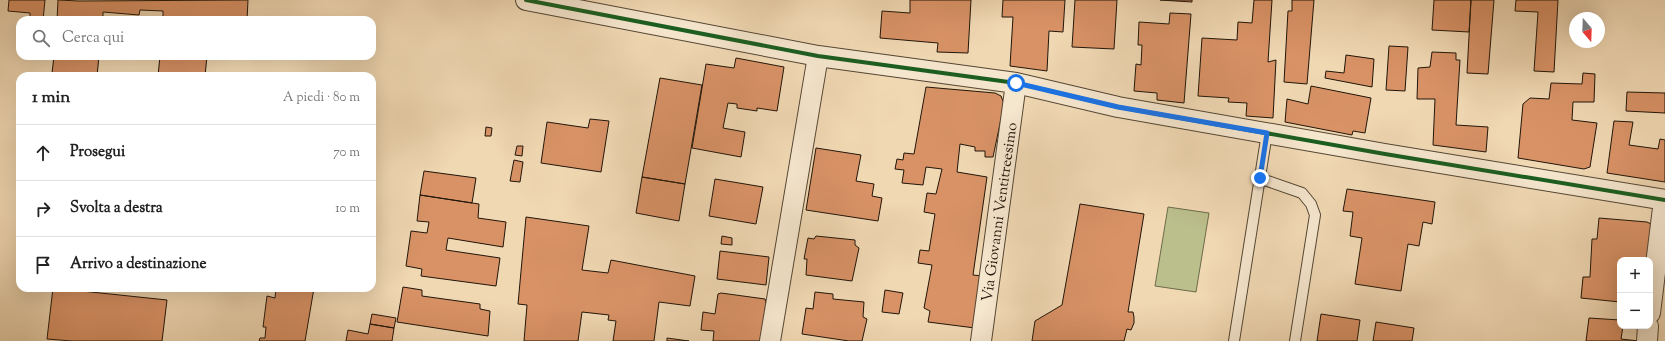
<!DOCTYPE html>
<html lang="it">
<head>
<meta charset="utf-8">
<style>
	:root { --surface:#fff; --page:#f2f2f2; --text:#222; --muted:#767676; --line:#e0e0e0 }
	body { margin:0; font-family:"Sorts Mill Goudy",serif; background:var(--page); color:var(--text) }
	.controls { position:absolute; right:12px; bottom:12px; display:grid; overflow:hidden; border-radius:8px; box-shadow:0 4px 16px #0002 }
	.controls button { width:36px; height:36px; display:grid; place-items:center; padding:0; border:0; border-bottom:1px solid var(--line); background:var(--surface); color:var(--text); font:20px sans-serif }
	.compass { position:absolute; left:1569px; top:12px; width:36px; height:36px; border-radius:50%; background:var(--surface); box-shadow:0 4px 16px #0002; rotate:161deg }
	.stop { position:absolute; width:12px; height:12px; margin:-9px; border:3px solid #1a73e8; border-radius:50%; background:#fff }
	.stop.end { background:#1a73e8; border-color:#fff; box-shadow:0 1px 4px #0008 }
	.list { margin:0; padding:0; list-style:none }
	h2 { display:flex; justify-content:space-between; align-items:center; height:52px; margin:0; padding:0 16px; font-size:17px }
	h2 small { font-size:13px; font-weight:400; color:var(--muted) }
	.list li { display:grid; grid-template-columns:26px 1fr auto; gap:12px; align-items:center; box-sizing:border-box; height:56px; padding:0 16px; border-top:1px solid var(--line) }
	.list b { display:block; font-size:15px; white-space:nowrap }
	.list em { font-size:13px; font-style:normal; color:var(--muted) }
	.icon { flex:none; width:22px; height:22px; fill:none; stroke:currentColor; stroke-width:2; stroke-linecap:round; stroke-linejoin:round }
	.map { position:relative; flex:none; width:1665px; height:341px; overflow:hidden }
	.search { position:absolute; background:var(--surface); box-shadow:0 4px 16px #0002; left:16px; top:16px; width:360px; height:44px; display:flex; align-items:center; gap:10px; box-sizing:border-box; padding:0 14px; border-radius:12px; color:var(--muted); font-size:15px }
	.panel { position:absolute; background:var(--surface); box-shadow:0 4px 16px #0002; left:16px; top:72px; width:360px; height:220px; border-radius:12px }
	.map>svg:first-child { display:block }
	.green { fill:#babf8c; stroke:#6d6a4a }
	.building { fill:#d89266; stroke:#201509 }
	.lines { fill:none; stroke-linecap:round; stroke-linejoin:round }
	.lane-casing { stroke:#544634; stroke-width:12 }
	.street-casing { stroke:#544634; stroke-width:22 }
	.lane { stroke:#f5e6ce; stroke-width:10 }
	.street { stroke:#f5e6ce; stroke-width:20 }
	.cycleway-casing { stroke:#f5e6ce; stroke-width:6 }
	.cycleway { stroke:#1b5e20; stroke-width:4 }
	.route { stroke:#1a73e8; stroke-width:5 }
	.labels { text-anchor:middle; stroke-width:3.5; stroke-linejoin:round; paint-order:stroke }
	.street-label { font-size:15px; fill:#201509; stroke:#f5e6ce }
</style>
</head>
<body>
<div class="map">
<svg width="1665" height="341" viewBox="0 0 1665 341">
	<rect width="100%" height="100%" fill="#f0d8b3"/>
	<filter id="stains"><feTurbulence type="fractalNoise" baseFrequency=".005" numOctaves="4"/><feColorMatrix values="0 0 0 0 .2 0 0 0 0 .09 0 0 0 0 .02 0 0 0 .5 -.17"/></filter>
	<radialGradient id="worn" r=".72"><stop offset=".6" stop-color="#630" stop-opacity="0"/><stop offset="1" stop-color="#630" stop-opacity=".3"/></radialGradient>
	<path class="green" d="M1168,207L1209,213L1196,292L1155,286Z"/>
	<path class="building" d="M9,0H45L43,20H30V13L8,11Z
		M58,0L79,1L248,0L247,20H163V11L140,10L139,15L103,12V20H57Z
		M910,0H971L968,53L937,52L938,43L880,38L882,11L910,13Z
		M1003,0H1065L1063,32L1049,31L1047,71L1010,66L1013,17H1002Z
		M1075,0H1117L1114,49L1072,47Z
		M1160,0H1192V2Z
		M1254,0H1272L1268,62L1276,60L1273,118L1246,116L1247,103L1228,102L1229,98L1198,96L1202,38L1237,40L1238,22L1252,23Z
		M1292,0H1314L1307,84L1284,82L1288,11H1292Z
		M1434,0H1471L1469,32L1432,30Z
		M1471,0H1494L1488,74L1467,73Z
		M1516,0H1558L1554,72L1534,71L1538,12L1515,11Z
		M1170,13L1191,14L1184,103L1157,100V93L1134,91L1136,64L1141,65L1142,45H1138L1139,22L1169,24Z
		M1389,46L1408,47L1405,91L1386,90Z
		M1432,52L1456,53V60H1460L1456,125L1488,127L1486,152L1433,145L1435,99H1417L1418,68L1430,67Z
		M1346,55L1374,59L1372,87L1325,78L1326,71L1344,73Z
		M54,56H99L97,76L52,73Z
		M160,56H207L205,76H158Z
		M736,58L784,67L777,111L757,108V111L737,108V104L728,103L723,128L745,132L741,157L692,148L706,64L734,68Z
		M1583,73L1595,74L1594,102H1573L1572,120L1597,123L1590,167L1584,169L1518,158L1523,104L1530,98L1549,99L1551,83L1582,84Z
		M660,78L702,85L685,184L642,177Z
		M1311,86L1371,98L1365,133L1353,131L1352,135L1285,122L1287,99L1308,104Z
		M926,87L995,93L1001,96L1003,101L1004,105L993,157H985V151H975V147L960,144L957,172L987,177L973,275L983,276L975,328L928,322L930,311L924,308L932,265L918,263L920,250L929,251L935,214L924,212L927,193L936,194L942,169L926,167L923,185L902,183L904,170L895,169L897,159L903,160L904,153L914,154Z
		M1627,92L1665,93V113L1626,111Z
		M590,119L609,121L601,172L541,163L547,122L588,128Z
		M1614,121L1633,122L1629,145L1658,149L1660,139L1665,140V182L1607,173Z
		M486,127L492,128L491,136H485Z
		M517,146H523L522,156L515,155Z
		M816,148L861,155L856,181L874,184L872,196L882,198L878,221L806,210Z
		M514,160L523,162L520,182L510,181Z
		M424,171L476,178L472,203L420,195Z
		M642,177L685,184L679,221L636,213Z
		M715,179L763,187L756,224L709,216Z
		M1347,189L1435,202L1432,224L1423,222L1419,246L1408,244L1401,291L1355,284L1362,238L1350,236L1353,212L1343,211Z
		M420,195L479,204L478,218L506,222L503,247L448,238L446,250L500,258L496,286L421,276L422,269L406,266L411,231L427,233L429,222L417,221Z
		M1080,204L1144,214L1128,312H1133L1134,317V323L1131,330L1127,329L1124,341H1032L1035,321L1062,305Z
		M526,217L589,226L582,270L608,273L611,260L695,276L690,306L659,302L654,341H613L616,321L608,320L609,315L582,312L578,341H524L527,305L518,304Z
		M1599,218L1647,222L1651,224L1649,260H1620V302L1581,298L1583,277H1590L1592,239H1597Z
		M722,236L732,238V245L721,244Z
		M816,236L855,240V245L859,248L852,281L806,275L807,259H804L808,238L814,239Z
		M720,251L769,257L766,285L717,279Z
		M403,287L422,290V296L480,304V309L490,311L488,336L397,322Z
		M53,288L167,300L162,341H72L47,339Z
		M276,288H314L305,341H259L260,338H265L266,327H263L267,296L275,298Z
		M885,290L903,293L899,314L882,312Z
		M815,292L833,294V299L864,302L863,317L867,319L862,341H849L802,334L806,308L813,309Z
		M721,293L765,299L766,302L761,341H713L714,331L701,330L703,312L715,314L718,294Z
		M372,314L396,318L394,328L370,324Z
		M1321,314L1360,320L1357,341H1317Z
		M1589,318L1620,320V326H1623L1621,339L1639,341H1586Z
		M1376,322L1414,328L1412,341H1373Z
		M370,324L394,328L392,341H346L348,330L368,334Z
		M667,338L689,341H667Z"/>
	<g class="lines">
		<defs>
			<path id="lane" d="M1259,178L1302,193L1311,204L1315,215L1295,341
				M1234,341L1267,133"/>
			<path id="street" d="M526,0L818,56L1016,83L1118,107L1385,154L1665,200
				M1650,313L1664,200
				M770,341L818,56
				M981,341L1016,83
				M1647,341L1648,326"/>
		</defs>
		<use href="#lane" class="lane-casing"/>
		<use href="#street" class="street-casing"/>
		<use href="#lane" class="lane"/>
		<use href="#street" class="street"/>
		<defs>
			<path id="cycleway" d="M526,0L818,56L1016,83L1118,107L1385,154L1665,200"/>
		</defs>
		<use href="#cycleway" class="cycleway-casing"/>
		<use href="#cycleway" class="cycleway"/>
	</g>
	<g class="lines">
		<path class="route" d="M1016,83L1118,107L1267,133L1260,178"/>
	</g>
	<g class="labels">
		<g class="street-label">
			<text transform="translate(999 212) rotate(-82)" y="5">Via Giovanni Ventitreesimo</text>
		</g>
	</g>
	<rect width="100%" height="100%" filter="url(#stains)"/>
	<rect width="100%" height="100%" fill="url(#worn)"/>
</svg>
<div class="controls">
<button>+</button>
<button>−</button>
</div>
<svg class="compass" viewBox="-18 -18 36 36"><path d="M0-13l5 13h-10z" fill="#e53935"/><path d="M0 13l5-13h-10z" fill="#767676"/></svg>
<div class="stop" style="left:1016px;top:83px"></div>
<div class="stop end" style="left:1260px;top:178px"></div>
<div class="search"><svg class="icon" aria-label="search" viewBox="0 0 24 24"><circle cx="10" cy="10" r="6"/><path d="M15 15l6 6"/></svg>Cerca qui</div>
<section class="panel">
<h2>1 min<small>A piedi · 80 m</small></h2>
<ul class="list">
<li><svg class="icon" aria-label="ahead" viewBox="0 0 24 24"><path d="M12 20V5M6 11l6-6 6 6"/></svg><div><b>Prosegui</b></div><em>70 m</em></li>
<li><svg class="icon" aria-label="right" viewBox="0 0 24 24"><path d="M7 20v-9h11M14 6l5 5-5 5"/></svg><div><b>Svolta a destra</b></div><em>10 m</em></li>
<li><svg class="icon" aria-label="arrive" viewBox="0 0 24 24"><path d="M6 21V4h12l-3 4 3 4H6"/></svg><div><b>Arrivo a destinazione</b></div></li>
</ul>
</section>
</div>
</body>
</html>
